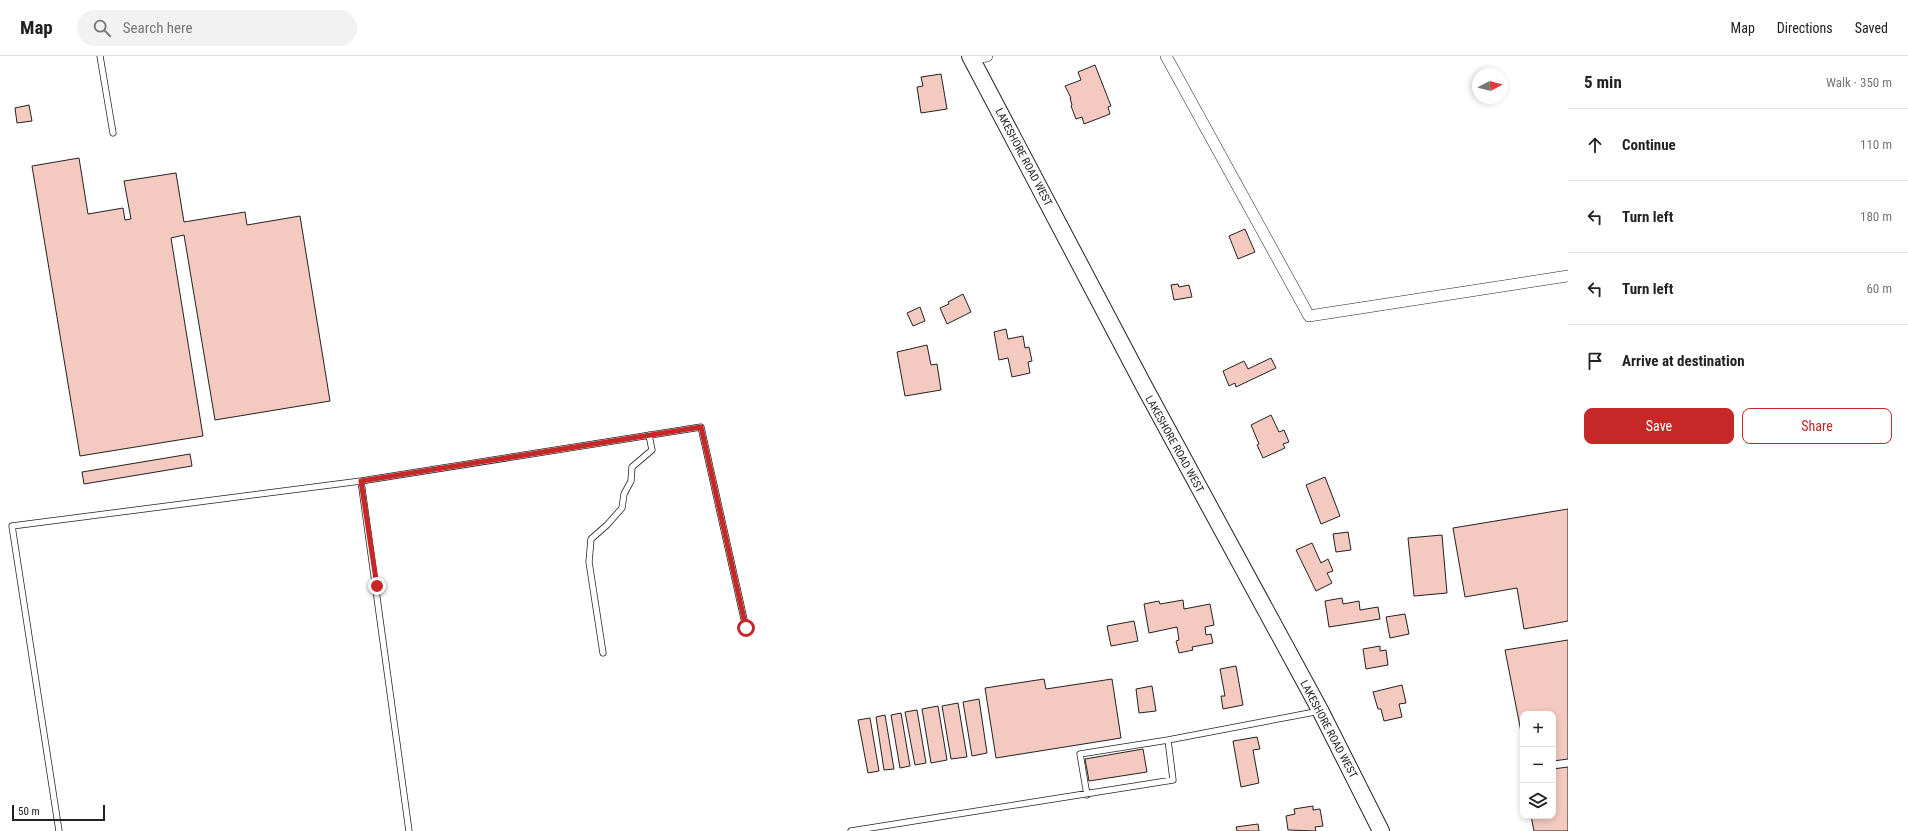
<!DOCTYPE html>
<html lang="en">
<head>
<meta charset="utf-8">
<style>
	:root { --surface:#fff; --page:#f2f2f2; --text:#222; --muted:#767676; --line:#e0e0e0; --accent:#c62828 }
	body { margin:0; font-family:"Roboto Condensed",sans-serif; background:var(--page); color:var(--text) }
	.controls { position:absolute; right:12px; bottom:12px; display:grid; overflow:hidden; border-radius:8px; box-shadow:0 2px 6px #0003 }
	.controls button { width:36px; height:36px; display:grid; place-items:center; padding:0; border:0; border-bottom:1px solid var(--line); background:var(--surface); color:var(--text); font:20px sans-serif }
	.compass { position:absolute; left:1472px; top:12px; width:36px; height:36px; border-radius:50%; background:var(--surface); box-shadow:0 2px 6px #0003; rotate:83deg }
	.scale { position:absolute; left:12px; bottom:10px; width:93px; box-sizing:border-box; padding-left:4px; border:2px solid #222; border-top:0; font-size:11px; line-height:14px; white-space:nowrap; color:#222; -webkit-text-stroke:3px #fff; paint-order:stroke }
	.stop { position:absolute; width:12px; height:12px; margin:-9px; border:3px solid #c62828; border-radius:50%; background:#fff }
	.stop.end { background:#c62828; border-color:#fff; box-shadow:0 1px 4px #0008 }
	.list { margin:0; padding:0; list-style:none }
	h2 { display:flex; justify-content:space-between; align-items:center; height:52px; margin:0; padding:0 16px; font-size:17px }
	h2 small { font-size:13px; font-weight:400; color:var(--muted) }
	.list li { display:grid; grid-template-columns:26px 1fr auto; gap:12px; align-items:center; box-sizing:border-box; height:72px; padding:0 16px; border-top:1px solid var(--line) }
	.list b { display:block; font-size:15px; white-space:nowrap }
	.list em { font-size:13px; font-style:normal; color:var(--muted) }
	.actions { display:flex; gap:8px; padding:12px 16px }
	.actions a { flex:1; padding:9px 0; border:1px solid var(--accent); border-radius:8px; text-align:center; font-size:14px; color:var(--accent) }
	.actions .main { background:var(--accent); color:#fff }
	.icon { flex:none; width:22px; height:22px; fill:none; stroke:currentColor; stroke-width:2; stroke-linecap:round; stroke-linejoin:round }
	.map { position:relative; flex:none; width:1568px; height:775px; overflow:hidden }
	header { display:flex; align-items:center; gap:24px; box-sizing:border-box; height:56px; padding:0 20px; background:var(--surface); border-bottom:1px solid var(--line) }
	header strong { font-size:19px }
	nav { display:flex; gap:22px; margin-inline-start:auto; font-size:14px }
	.search { width:280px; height:36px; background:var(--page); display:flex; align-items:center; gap:10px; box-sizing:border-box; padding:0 14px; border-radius:22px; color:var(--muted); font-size:15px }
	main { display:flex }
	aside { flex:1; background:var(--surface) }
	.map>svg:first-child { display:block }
	.building { fill:#f3c9c0; stroke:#222 }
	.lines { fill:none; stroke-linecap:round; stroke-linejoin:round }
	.lane-casing { stroke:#222; stroke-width:7 }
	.street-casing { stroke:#222; stroke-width:12 }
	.secondary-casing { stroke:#222; stroke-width:18 }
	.lane { stroke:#fff; stroke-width:5.5 }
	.street { stroke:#fff; stroke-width:11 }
	.secondary { stroke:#fff; stroke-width:16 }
	.route { stroke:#c62828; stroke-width:5 }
	.labels { text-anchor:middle; stroke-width:3; stroke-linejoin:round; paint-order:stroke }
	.street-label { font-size:11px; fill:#222; stroke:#fff }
</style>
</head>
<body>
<header>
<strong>Map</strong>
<div class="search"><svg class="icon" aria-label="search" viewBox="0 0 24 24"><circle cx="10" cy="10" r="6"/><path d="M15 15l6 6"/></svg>Search here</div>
<nav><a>Map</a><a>Directions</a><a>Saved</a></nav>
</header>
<main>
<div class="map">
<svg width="1568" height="775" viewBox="0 0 1568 775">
	<rect width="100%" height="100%" fill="#fff"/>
	<path class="building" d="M1095,9L1111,50L1108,51L1110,58L1084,68L1082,61L1076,63L1071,50L1072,49L1070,42H1071L1065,30L1081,24L1078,16Z
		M941,18L947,53L921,57L917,31L923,30L921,21Z
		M29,49L32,65L17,67L15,52Z
		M79,102L88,158L123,152L125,164L131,163L124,125L176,117L184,166L245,156L247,169L300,160L330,345L215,364L184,179L171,182L203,380L80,400L32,110Z
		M1245,173L1255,196L1238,203L1229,180Z
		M1178,228L1179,231L1189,229L1192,241L1174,244L1171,229Z
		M963,238L971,256L947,268L940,252L949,248L948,246Z
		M920,251L925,265L913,270L907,257Z
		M1006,273L1008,283L1023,280L1025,292L1029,291L1032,305L1028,306L1030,317L1012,321L1008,302L999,304L994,276Z
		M927,289L931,309L937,308L941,334L905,340L897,296Z
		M1271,302L1276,312L1236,331L1235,327L1229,330L1223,315L1244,305L1248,313Z
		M1271,359L1279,376L1284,374L1289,386L1283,388L1285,392L1263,402L1257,389L1259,388L1251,369Z
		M190,398L192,410L84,428L82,416Z
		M1325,421L1340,460L1321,468L1306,429Z
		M1568,453V565L1524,573L1517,532L1465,541L1453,472Z
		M1348,476L1351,494L1336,496L1333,478Z
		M1442,479L1447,537L1414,540L1408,482Z
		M1312,487L1321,507L1328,503L1333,515L1327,517L1332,527L1316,535L1296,494Z
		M1342,542L1343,548L1359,545L1360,554L1378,551L1380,563L1329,571L1325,545Z
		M1183,544L1184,553L1210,548L1214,569L1205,571L1206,579L1211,578L1213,587L1192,591L1193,594L1179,597L1176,585L1179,584L1177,571L1149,577L1144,548L1159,545L1160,548Z
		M1405,558L1409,578L1390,582L1386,561Z
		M1134,565L1138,585L1111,590L1107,570Z
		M1568,584V703L1553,705V658H1523V686L1505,594Z
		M1380,590V595L1386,594L1388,609L1366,613L1363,593Z
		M1236,610L1243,649L1223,653L1221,640H1225L1220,613Z
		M1044,623L1046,633L1112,623L1121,682L996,702L985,632Z
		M1402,629L1406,647L1399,648L1402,661L1384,665L1381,653H1378L1373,636Z
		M1152,630L1156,655L1139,657L1136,633Z
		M979,643L987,697L972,700L963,646Z
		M958,647L967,701L951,703L942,650Z
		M938,650L947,704L931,707L922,653Z
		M917,654L926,707L915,709L905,656Z
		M901,657L910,710L900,712L891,659Z
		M885,659L894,713L884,714L876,661Z
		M870,662L879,715L868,717L858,664Z
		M1257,681L1260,693L1253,694L1259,727L1241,731L1233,685Z
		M1143,693L1147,716L1089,725L1085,703Z
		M1568,711V775H1534L1531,760H1553V713Z
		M1313,750V754L1320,753L1323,770L1315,771L1316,775L1288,774L1286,760L1295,758L1294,753Z
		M1258,768L1259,775H1237L1236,771Z"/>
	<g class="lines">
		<defs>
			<path id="lane" d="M100,0L113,77
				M361,425L701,371L746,572
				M603,597L589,506L591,483L607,469L622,452L624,438L631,425L632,411L652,394L649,379
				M1087,739L1080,698L1168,684
				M59,775L12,470L361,425L409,775
				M851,775L1173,724L1168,684L1320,655"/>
			<path id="street" d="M1166,0L1309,260L1568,220
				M972,2L987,0"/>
			<path id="secondary" d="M970,0L1145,332L1320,654L1381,775"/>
		</defs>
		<use href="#lane" class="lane-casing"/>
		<use href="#street" class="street-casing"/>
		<use href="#secondary" class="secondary-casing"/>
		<use href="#lane" class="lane"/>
		<use href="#street" class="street"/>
		<use href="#secondary" class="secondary"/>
	</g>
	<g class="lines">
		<path class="route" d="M377,530L361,425L701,371L746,572"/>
	</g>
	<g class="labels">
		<g class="street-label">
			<text transform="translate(1024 101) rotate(62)" y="4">LAKESHORE ROAD WEST</text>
			<text transform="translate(1175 388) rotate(61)" y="4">LAKESHORE ROAD WEST</text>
			<text transform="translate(1329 673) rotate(62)" y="4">LAKESHORE ROAD WEST</text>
		</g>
	</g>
</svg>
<div class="controls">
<button>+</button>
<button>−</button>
<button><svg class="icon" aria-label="layers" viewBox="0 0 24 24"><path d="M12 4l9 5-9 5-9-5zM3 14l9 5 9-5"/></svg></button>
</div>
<svg class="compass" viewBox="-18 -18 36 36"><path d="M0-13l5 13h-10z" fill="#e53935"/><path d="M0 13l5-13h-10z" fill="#767676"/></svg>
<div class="scale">50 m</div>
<div class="stop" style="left:746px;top:572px"></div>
<div class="stop end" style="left:377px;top:530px"></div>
</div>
<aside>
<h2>5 min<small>Walk · 350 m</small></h2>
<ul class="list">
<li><svg class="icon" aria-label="ahead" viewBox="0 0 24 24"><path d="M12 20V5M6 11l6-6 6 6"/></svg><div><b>Continue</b></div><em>110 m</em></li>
<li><svg class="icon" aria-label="left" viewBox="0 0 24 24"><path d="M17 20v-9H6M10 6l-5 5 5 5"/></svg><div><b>Turn left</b></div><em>180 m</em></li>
<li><svg class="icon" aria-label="left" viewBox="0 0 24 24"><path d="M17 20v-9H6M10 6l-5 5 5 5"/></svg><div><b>Turn left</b></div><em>60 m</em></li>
<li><svg class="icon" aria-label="arrive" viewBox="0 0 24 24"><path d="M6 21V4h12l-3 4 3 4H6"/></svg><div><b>Arrive at destination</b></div></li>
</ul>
<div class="actions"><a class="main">Save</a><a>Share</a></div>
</aside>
</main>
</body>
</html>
